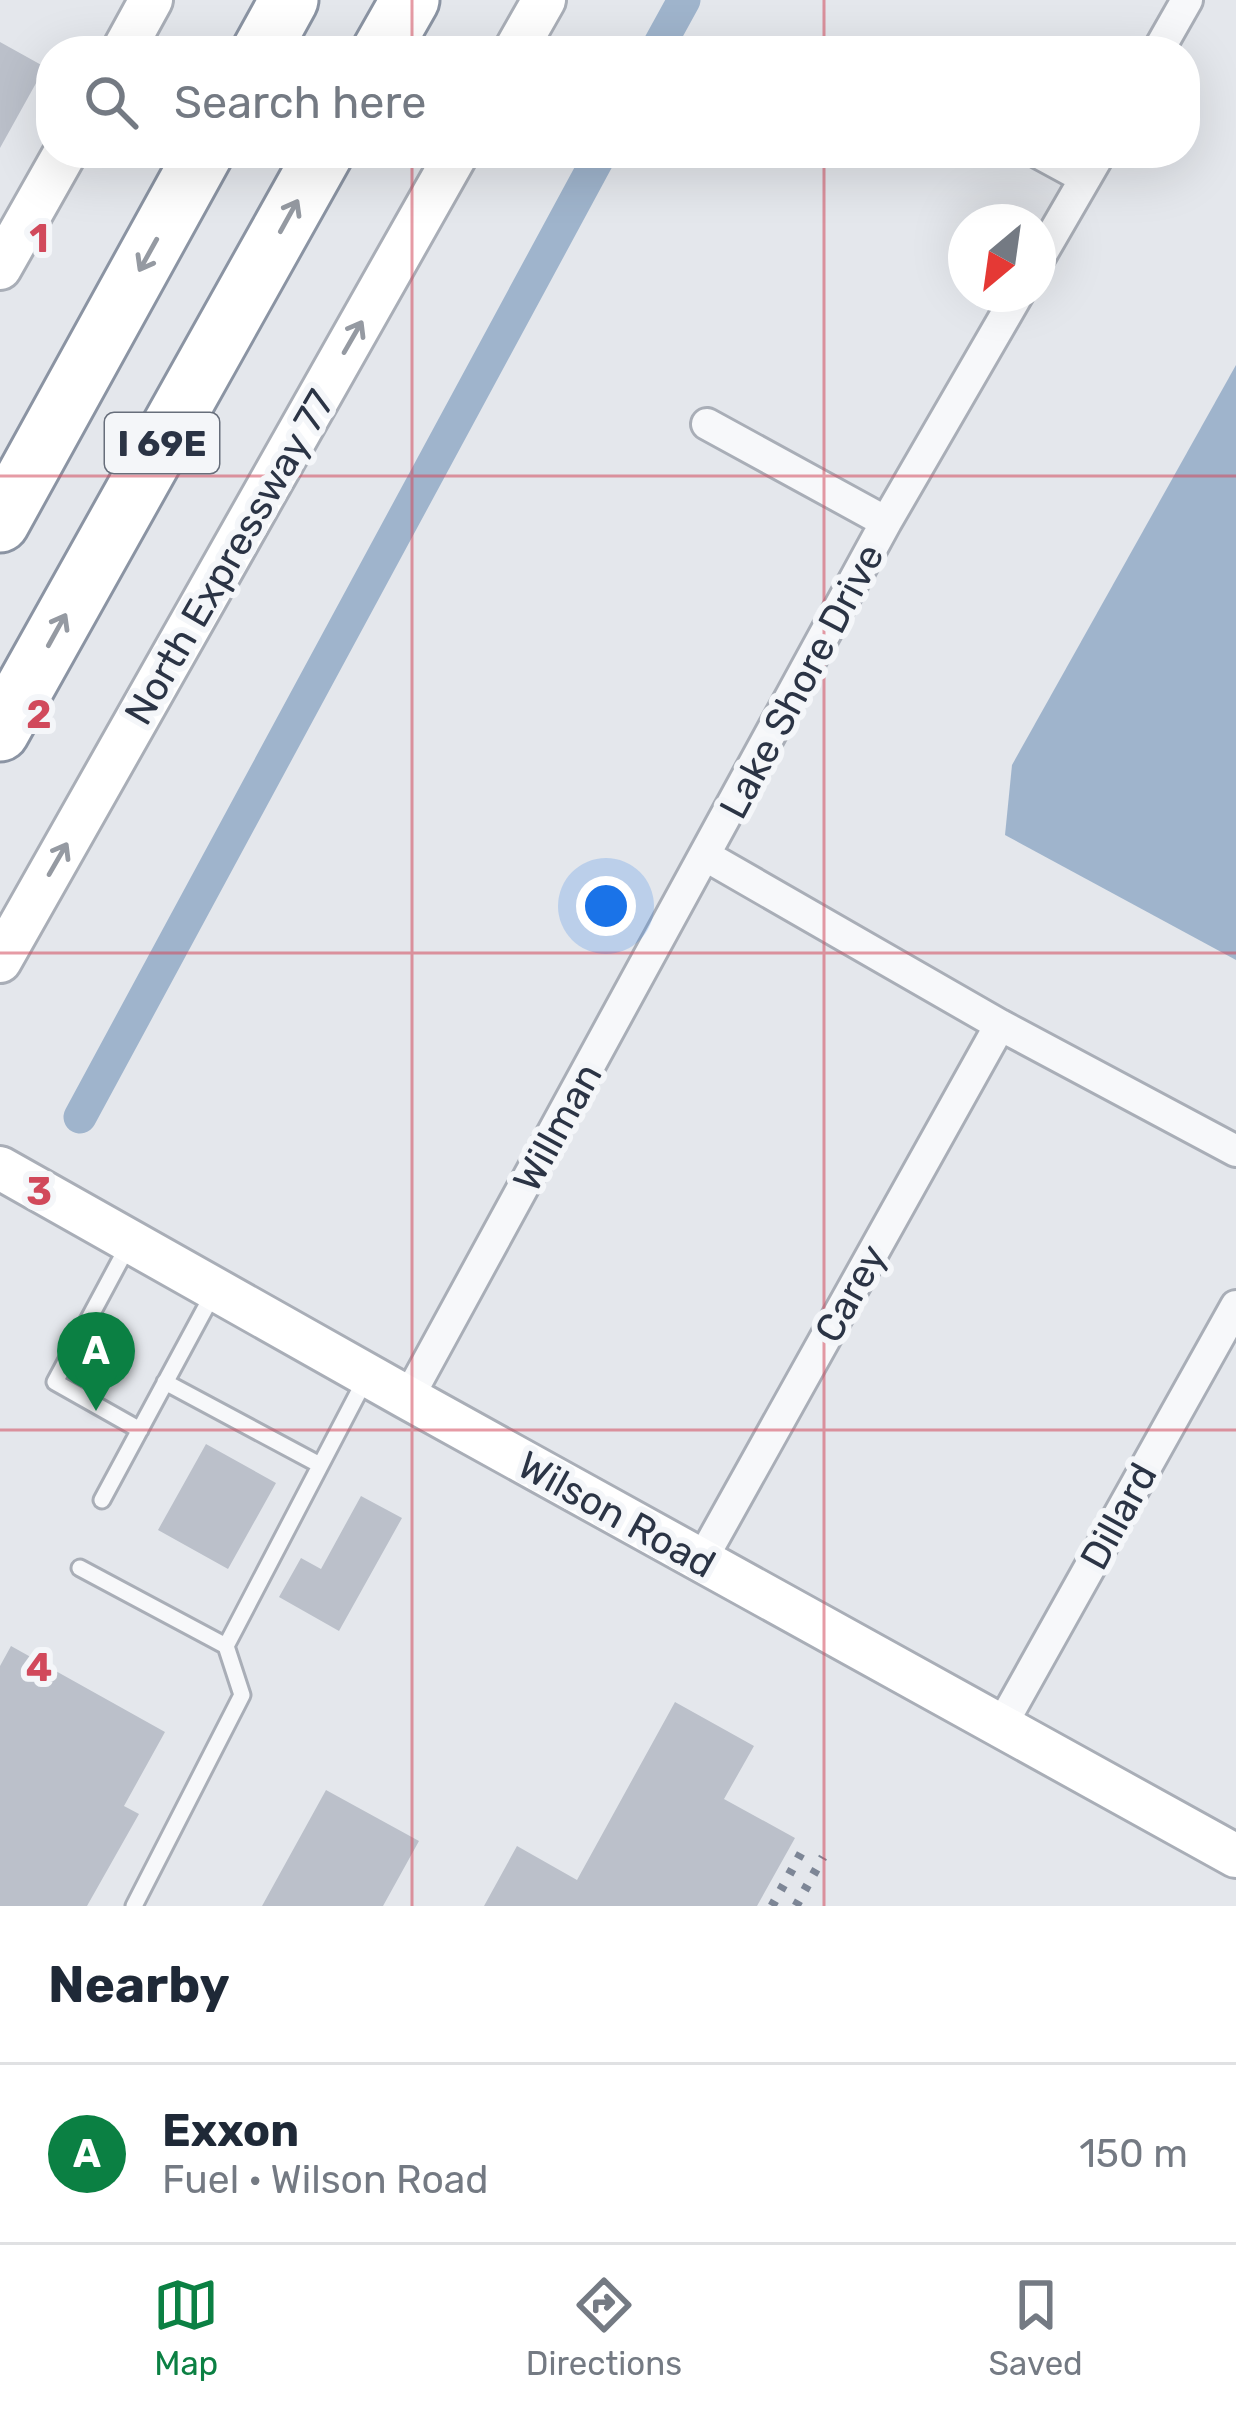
<!DOCTYPE html>
<html lang="en">
<head>
<meta charset="utf-8">
<style>
	:root { --surface:#fff; --page:#f6f6f7; --text:#1f2937; --muted:#747a83; --line:#e0e1e3; --accent:#0b8043 }
	body { margin:0; font-family:Rubik,sans-serif; background:var(--page); color:var(--text) }
	.compass { position:absolute; left:948px; top:204px; width:108px; height:108px; border-radius:50%; background:var(--surface); box-shadow:0 12px 48px #0002; rotate:209deg }
	.you { position:absolute; left:606px; top:906px; width:42px; height:42px; margin:-30px; border:9px solid #fff; border-radius:50%; background:#1a73e8; box-shadow:0 0 0 18px #1a73e833 }
	.badge { display:grid; place-items:center; width:78px; height:78px; border-radius:50%; background:var(--accent); color:#fff; font-size:39px; font-weight:700 }
	.pin { position:absolute; translate:-50% -99px; filter:drop-shadow(0 3px 6px #0008) }
	.pin::after { content:''; position:absolute; top:63px; width:42px; height:36px; background:inherit; clip-path:polygon(0 0,100% 0,50% 100%) }
	.list { margin:0; padding:0; list-style:none }
	h2 { display:flex; justify-content:space-between; align-items:center; height:156px; margin:0; padding:0 48px; font-size:51px }
	h2 small { font-size:39px; font-weight:400; color:var(--muted) }
	.list li { display:grid; grid-template-columns:78px 1fr auto; gap:36px; align-items:center; box-sizing:border-box; height:180px; padding:0 48px; border-top:3px solid var(--line) }
	.list b { display:block; font-size:45px; white-space:nowrap }
	.list p { margin:0; font-size:39px; white-space:nowrap; color:var(--muted) }
	.list em { font-size:39px; font-style:normal; color:var(--muted) }
	.icon { flex:none; width:66px; height:66px; fill:none; stroke:currentColor; stroke-width:2; stroke-linecap:round; stroke-linejoin:round }
	.map { position:relative; flex:none; width:1236px; height:1906px; overflow:hidden }
	.search { position:absolute; background:var(--surface); box-shadow:0 12px 48px #0002; left:36px; right:36px; top:36px; height:132px; display:flex; align-items:center; gap:30px; box-sizing:border-box; padding:0 42px; border-radius:48px; color:var(--muted); font-size:45px }
	.sheet { height:336px; background:var(--surface) }
	nav { display:flex; justify-content:space-around; align-items:center; box-sizing:border-box; height:168px; border-top:3px solid var(--line); background:var(--surface); font-size:33px; color:var(--muted) }
	nav a { display:grid; justify-items:center; gap:6px }
	nav .on { color:var(--accent) }
	.map>svg:first-child { display:block }
	.water { fill:#9fb4cc }
	.lines { fill:none; stroke-linecap:round; stroke-linejoin:round }
	.canal { stroke:#9fb4cc; stroke-width:33 }
	.building { fill:#bbc0ca }
	.lane-casing { stroke:#a9aeb7; stroke-width:21 }
	.street-casing { stroke:#a9aeb7; stroke-width:36 }
	.secondary-casing { stroke:#a9aeb7; stroke-width:48 }
	.highway-casing { stroke:#8b94a3; stroke-width:63 }
	.lane { stroke:#f7f8fa; stroke-width:15 }
	.street { stroke:#f7f8fa; stroke-width:30 }
	.secondary { stroke:#fff; stroke-width:42 }
	.highway { stroke:#fff; stroke-width:57 }
	.rail { stroke:#7d8696; stroke-width:9; stroke-dasharray:6 12; stroke-linecap:butt }
	.oneway { stroke:#959aa2 }
	.grid { fill:none; stroke:#d1495b; stroke-width:3; stroke-opacity:0.55 }
	.labels { text-anchor:middle; stroke-width:12; stroke-linejoin:round; paint-order:stroke }
	.shield { fill:#f4f6f9; stroke:#676e7b; stroke-width:3 }
	.shield-label { font-size:36px; font-weight:bold; fill:#2b3445 }
	.street-label { font-size:39px; fill:#2b3445; stroke:#f4f6f9 }
	.grid-label { font-size:39px; text-anchor:middle; font-weight:bold; fill:#d1495b; stroke:#f4f6f9; stroke-width:12; stroke-linejoin:round; paint-order:stroke }
</style>
</head>
<body>
<div class="map">
<svg width="1236" height="1906" viewBox="0 0 1236 1906">
	<rect width="100%" height="100%" fill="#e4e7ec"/>
	<path class="water" d="M1236,365V960L1005,835L1012,765Z"/>
	<g class="lines">
		<path class="canal" d="M656,51L684,0
			M80,1117L601,153"/>
	</g>
	<path class="building" d="M0,42L45,67L0,148Z
		M206,1444L276,1483L228,1569L158,1530Z
		M361,1496L402,1518L339,1631L279,1597L301,1558L321,1569Z
		M11,1646L165,1732L124,1806L139,1814L87,1906H0V1666Z
		M675,1702L754,1746L724,1799L795,1838L757,1906H484L517,1846L577,1880Z
		M326,1790L419,1841L383,1906H262Z"/>
	<g class="lines">
		<defs>
			<path id="lane" d="M129,1244L55,1382L140,1430
				M165,1382L320,1465
				M102,1500L214,1292
				M80,1568L226,1646
				M134,1906L242,1695L226,1646L366,1378"/>
			<path id="street" d="M1158,51L1187,0
				M1039,153L1085,178
				M1038,260L1100,153
				M707,424L886,522
				M706,856L1000,1025L1236,1151
				M408,1398L886,522L1018,294
				M701,1561L1000,1025
				M1001,1726L1236,1306"/>
			<path id="secondary" d="M123,51L151,0
				M515,51L544,0
				M0,268L65,153
				M0,961L457,153
				M0,1168L408,1398L1236,1856"/>
			<path id="highway" d="M261,51L289,0
				M381,51L410,0
				M0,523L204,153
				M0,732L324,153"/>
		</defs>
		<use href="#lane" class="lane-casing"/>
		<use href="#street" class="street-casing"/>
		<use href="#secondary" class="secondary-casing"/>
		<use href="#highway" class="highway-casing"/>
		<use href="#lane" class="lane"/>
		<use href="#street" class="street"/>
		<use href="#secondary" class="secondary"/>
		<use href="#highway" class="highway"/>
		<path class="rail" d="M772,1906L805,1846
			M796,1906L823,1857"/>
	</g>
	<defs><path id="oneway-shaft" d="M-6 0H5M1.5-3L5.5 0L1.5 3" fill="none" stroke-width="1.6" stroke-linecap="round" stroke-linejoin="round" transform="scale(3)"/></defs>
	<g class="oneway">
		<use href="#oneway-shaft" transform="translate(289 216) rotate(-61)"/>
		<use href="#oneway-shaft" transform="translate(148 255) rotate(119)"/>
		<use href="#oneway-shaft" transform="translate(353 337) rotate(-60)"/>
		<use href="#oneway-shaft" transform="translate(57 630) rotate(-61)"/>
		<use href="#oneway-shaft" transform="translate(58 859) rotate(-60)"/>
	</g>
	<path class="grid" d="M412,0V51M824,0V51M412,153V1906M824,153V1906M0,476H1236M0,953H1236M0,1430H1236"/>
	<g class="labels">
		<rect class="shield" x="105" y="413" width="114" height="60" rx="9"/>
		<g class="shield-label">
			<text x="162" y="456">I 69E</text>
		</g>
		<g class="street-label">
			<text transform="translate(229 557) rotate(-60)" y="14">North Expressway 77</text>
			<text transform="translate(801 681) rotate(-62)" y="14">Lake Shore Drive</text>
			<text transform="translate(557 1127) rotate(-61)" y="14">Willman</text>
			<text transform="translate(850 1293) rotate(-61)" y="14">Carey</text>
			<text transform="translate(617 1514) rotate(29)" y="14">Wilson Road</text>
			<text transform="translate(1118 1516) rotate(-61)" y="14">Dillard</text>
		</g>
	</g>
	<g class="grid-label">
		<text x="39" y="252">1</text>
		<text x="39" y="728">2</text>
		<text x="39" y="1205">3</text>
		<text x="39" y="1681">4</text>
	</g>
</svg>
<svg class="compass" viewBox="-18 -18 36 36"><path d="M0-13l5 13h-10z" fill="#e53935"/><path d="M0 13l5-13h-10z" fill="#747a83"/></svg>
<div class="you"></div>
<div class="pin badge" style="left:96px;top:1411px">A</div>
<div class="search"><svg class="icon" aria-label="search" viewBox="0 0 24 24"><circle cx="10" cy="10" r="6"/><path d="M15 15l6 6"/></svg>Search here</div>
</div>
<section class="sheet">
<h2>Nearby<small></small></h2>
<ul class="list">
<li><span class="badge">A</span><div><b>Exxon</b><p>Fuel · Wilson Road</p></div><em>150 m</em></li>
</ul>
</section>
<nav>
<a class="on"><svg class="icon" aria-label="map" viewBox="0 0 24 24"><path d="M3 6l6-2 6 2 6-2v14l-6 2-6-2-6 2zM9 4v14M15 6v14"/></svg>Map</a>
<a><svg class="icon" aria-label="directions" viewBox="0 0 24 24"><path d="M12 3l9 9-9 9-9-9zM9 14v-3h6M13 9l2 2-2 2"/></svg>Directions</a>
<a><svg class="icon" aria-label="saved" viewBox="0 0 24 24"><path d="M7 4h10v16l-5-4-5 4z"/></svg>Saved</a>
</nav>
</body>
</html>
